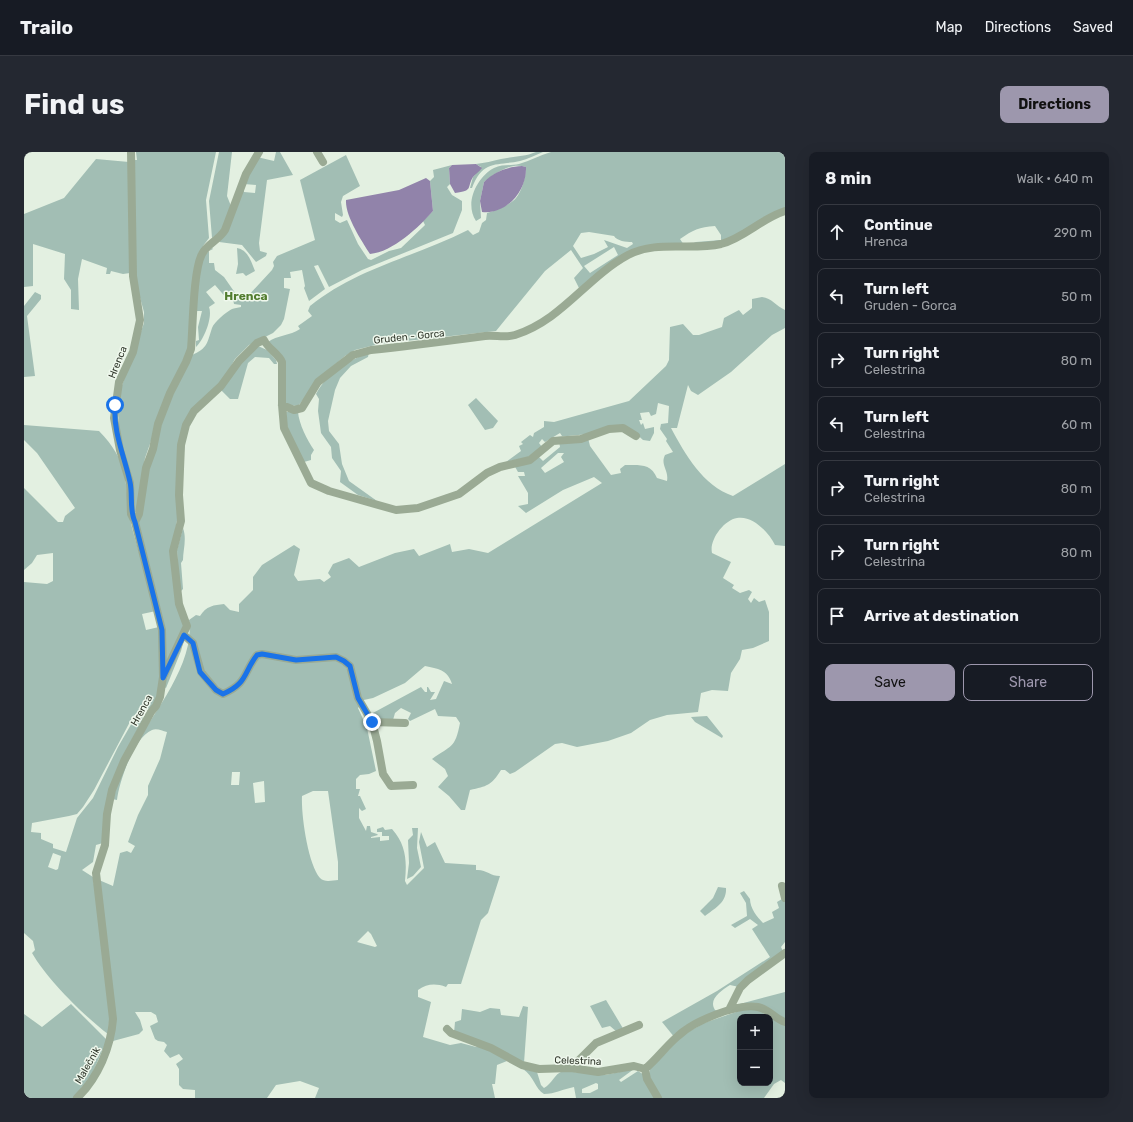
<!DOCTYPE html>
<html lang="en">
<head>
<meta charset="utf-8">
<style>
	:root { --surface:#171b24; --page:#242831; --text:#f1f3f6; --muted:#9ea1a6; --line:#363941; --accent:#9d97ad }
	body { margin:0; font-family:Rubik,sans-serif; background:var(--page); color:var(--text) }
	.controls { position:absolute; right:12px; bottom:12px; display:grid; overflow:hidden; border-radius:8px; box-shadow:0 4px 16px #0002 }
	.controls button { width:36px; height:36px; display:grid; place-items:center; padding:0; border:0; border-bottom:1px solid var(--line); background:var(--surface); color:var(--text); font:20px sans-serif }
	.stop { position:absolute; width:12px; height:12px; margin:-9px; border:3px solid #1a73e8; border-radius:50%; background:#fff }
	.stop.end { background:#1a73e8; border-color:#fff; box-shadow:0 1px 4px #0008 }
	.list { margin:0; padding:0; list-style:none }
	h2 { display:flex; justify-content:space-between; align-items:center; height:52px; margin:0; padding:0 16px; font-size:17px }
	h2 small { font-size:13px; font-weight:400; color:var(--muted) }
	.list li { display:grid; grid-template-columns:26px 1fr auto; gap:12px; align-items:center; box-sizing:border-box; height:56px; margin:0 8px 8px; padding:0 8px; border:1px solid var(--line); border-radius:8px }
	.list b { display:block; font-size:15px; white-space:nowrap }
	.list p { margin:0; font-size:13px; white-space:nowrap; color:var(--muted) }
	.list em { font-size:13px; font-style:normal; color:var(--muted) }
	.actions { display:flex; gap:8px; padding:12px 16px }
	.actions a { flex:1; padding:9px 0; border:1px solid var(--accent); border-radius:8px; text-align:center; font-size:14px; color:var(--accent) }
	.actions .main { background:var(--accent); color:#111 }
	.icon { flex:none; width:22px; height:22px; fill:none; stroke:currentColor; stroke-width:2; stroke-linecap:round; stroke-linejoin:round }
	.map { position:relative; flex:none; width:761px; height:946px; overflow:hidden; border-radius:8px }
	header { display:flex; align-items:center; gap:24px; box-sizing:border-box; height:56px; padding:0 20px; background:var(--surface); border-bottom:1px solid var(--line) }
	header strong { font-size:19px }
	nav { display:flex; gap:22px; margin-inline-start:auto; font-size:14px }
	.intro { display:flex; align-items:center; justify-content:space-between; box-sizing:border-box; height:96px; padding:0 24px }
	h1 { margin:0; font-size:28px }
	.button { padding:10px 18px; border-radius:8px; background:var(--accent); color:#111; font-size:14px; font-weight:700 }
	main { display:flex; gap:24px; padding:0 24px }
	aside { flex:1; background:var(--surface); border-radius:8px; box-shadow:0 4px 16px #0002 }
	.map>svg:first-child { display:block }
	.green { fill:#a2beb4; fill-rule:evenodd }
	.water { fill:#9183aa }
	.lines { fill:none; stroke-linecap:round; stroke-linejoin:round }
	.street { stroke:#9aaa94; stroke-width:8 }
	.route { stroke:#1a73e8; stroke-width:5 }
	.labels { text-anchor:middle; stroke-width:3; stroke-linejoin:round; paint-order:stroke }
	.street-label { font-size:10px; fill:#30372b; stroke:#eff8ed }
	.quarter-label { font-size:12px; font-weight:bold; fill:#517c2e; stroke:#eff8ed }
</style>
</head>
<body>
<header>
<strong>Trailo</strong>
<nav><a>Map</a><a>Directions</a><a>Saved</a></nav>
</header>
<div class="intro"><h1>Find us</h1><a class="button">Directions</a></div>
<main>
<div class="map">
<svg width="761" height="946" viewBox="0 0 761 946">
	<rect width="100%" height="100%" fill="#e3f0e1"/>
	<path class="green" d="M112,0H192L182,48L185,86L179,94L165,198L138,258L121,306L113,360H111L95,279L94,256L96,239L120,171V160L112,131L109,8H113Z
		M195,0H208L203,44L207,54L198,79L188,86L185,49Z
		M252,0H256L269,23L243,28L235,91L236,99L243,101L242,104L232,110L218,93L195,90L201,81L220,35V40L231,41L232,33L220,32L233,5L250,9Z
		M512,0H519C511,3 504,7 496,9C473,14 459,7 448,36H446L449,25L457,15L452,12C461,11 468,9 477,7C490,4 500,5 512,0Z
		M527,0H761V57L702,89L665,93L672,90L697,88V83L691,74C675,75 669,78 656,87L660,93L616,97L555,136L550,126L559,116L547,98L521,119L472,179L355,192L331,198L321,204L302,220L274,254L261,253L259,218L244,190C253,183 266,184 276,177L274,174L288,164L284,159L286,154C333,116 391,105 444,78L449,83L455,80L458,71L462,68L463,61C471,59 486,53 492,46C498,39 502,24 502,15C486,10 472,21 460,30L456,49L457,66L452,69C440,51 453,25 470,16C478,12 487,14 495,12C506,9 516,3 527,0ZM565,80L590,84C593,89 602,90 608,90L609,92L603,96L580,88L584,95L570,102L557,106L549,94L557,81ZM590,95L594,103L566,121L560,114Z
		M322,3L336,34L319,44L317,50L319,63L318,65L311,61V68L316,71L323,68L334,92L344,107L347,108L365,99L377,96L399,75L401,73L399,69L409,59L406,29L410,25L409,18L428,13L425,16L426,32L423,35L428,43L438,49V58L429,81L338,118L305,135L294,113L290,114L301,137L285,149L280,136L281,134L278,118L266,120L267,126H260V136L266,137L260,167L257,173L249,181L225,193L211,207L201,225L163,269L154,363L147,402L162,480L157,499L142,536L140,535L139,477L114,374L120,335L141,259L168,203C184,196 183,191 188,176C190,170 202,160 208,157C210,156 214,156 217,155V153L210,152L209,147L204,148L191,133L182,140L191,151L185,155C189,165 180,188 172,195V189L175,188L174,175L178,159H171L178,106L188,96L189,97L185,99V111H190L191,118L200,125L216,148L223,145L248,118L250,114L249,110L253,104L291,88L276,28Z
		M72,7L105,10L106,121L99,122L87,119L86,122H82L83,116L58,107L54,127L55,158L47,157V138L40,127L41,102L9,92V134L0,135V62L40,46Z
		M213,96C224,98 227,109 231,119L222,124L219,121L212,122L214,112Z
		M11,140L17,143V147L3,164L11,224L0,225V154Z
		M738,145C748,146 752,154 761,158V176L748,183L707,220L674,243L667,239L664,233L653,276H647C661,302 679,334 709,344L761,312V394L751,393C745,381 729,363 713,366C700,368 685,388 688,401L707,410L699,426L710,433L708,436L716,441L725,438L728,440L724,447L727,451L730,446L735,450L741,448L745,460V489L729,496L718,498L716,507L707,521L704,539L688,538L677,541L674,560L643,563L626,568L607,581L584,589L553,595L538,591L531,592L491,620L486,622L481,618H477C467,634 463,634 446,638L441,658H437L425,644L414,635L424,624L421,617L408,607C427,593 431,597 436,571L432,565L414,564L411,557L386,569L384,567L387,561L377,556L371,561L369,568L349,572L347,562L397,535L401,540H403V535H404L407,540H411L406,548L412,547L420,529L428,532C423,517 414,517 401,514L381,531L349,546L335,549L336,554L334,556L343,576L352,619L345,622L336,623L332,627V637H336L334,644H336L342,657L338,659L335,656V666L342,679L343,674H346L347,680L353,682L354,683L347,685V686L356,685V689L365,688V684H358V680H353V677L359,675L361,678L368,677C382,693 383,708 381,729L383,733L400,716L395,690L397,680L403,695L411,690L421,711L452,713V718C462,717 466,724 476,724L464,761L457,768L437,832H424L422,835C411,831 403,832 394,838V845L407,850L399,885L426,893L437,891L452,895L457,893L483,909L473,913L471,932H468L471,946H291L295,936L276,929L252,933L243,946H171V938L159,937L155,933V917L152,912L159,907L155,902L146,906L140,899L143,893L140,890L134,889L131,887L126,874L134,870L132,863L127,860H111L116,868L119,878L115,882L89,889L75,728L89,734L96,701L103,699L107,701L111,694L104,690L114,663L124,643V634L136,607L143,580C138,579 133,576 128,578C110,585 95,630 93,648L88,647C93,633 98,617 105,604C125,566 172,513 165,468L172,463L176,464C182,454 190,453 200,452L206,458L215,460V452L229,438V425L238,413L270,393L276,397L270,423L274,429L296,427L300,430L307,425L304,421L309,412L325,406L335,415L371,401L390,397L395,404L426,392L428,400L445,397L464,401L578,331L570,325L539,338L502,361L494,354L504,352V341L494,324H501L500,320H494L490,313L513,303L519,309L536,295L535,289L564,286L566,294L587,323L597,321L596,317L601,313C615,313 627,311 633,326L643,329C645,318 636,313 641,303L649,300L642,289L643,287L636,277L637,272L644,271L645,254L634,251L632,262L627,264L625,260L616,261L618,268H615L617,273L619,271L621,277L630,275V281L626,289L619,288L608,278L533,285L538,284L536,281L521,290L518,287L515,291L518,295L504,305L482,310L497,299L495,294L499,292L497,290L506,283L509,285L510,281L520,275V269L530,270L605,249L642,214L645,208L646,175L659,172L669,183H675L698,175L700,166L715,158L719,163L728,156V147ZM534,301H540L537,305L540,310L521,321L517,316ZM208,620H216L215,633H207ZM240,629L241,650L231,651L229,631ZM289,639H304L314,710V728C309,728 301,731 296,726C284,712 277,663 278,644ZM344,779L347,782L353,794L351,795L333,790Z
		M234,194L243,198L252,208L253,212H250L245,206L231,205L224,211L214,247H206L197,238L217,209Z
		M345,200L344,205L327,214L316,226L311,238L304,269L305,279L315,292L318,312L325,329L353,349L334,343L316,330L317,319L308,306L307,295L297,281L294,259L295,247L292,242C304,220 323,210 345,200Z
		M452,246L474,269L469,276L461,278L444,253Z
		M262,260H274C275,272 283,288 290,298L287,303V308L280,310L264,286Z
		M0,273L75,279C112,317 97,338 110,383C117,408 125,433 132,459L118,462L122,478L135,475L136,490L135,542L127,556L116,559L109,564L70,638L59,655L53,662L45,664L8,671L7,680L17,681V687L29,692V696L42,700L53,666L69,646L94,595L109,569L112,565L118,564L119,569C93,607 88,646 79,691L72,693L69,710L58,718L69,725L86,858L84,882C60,864 23,827 8,801L11,798L9,789L0,781V430L23,432L29,429V401L13,403L8,411L0,418V336L34,370H39L41,364L51,356L13,301L0,288ZM29,701L37,704L34,717L32,718L24,715Z
		M159,376C163,387 159,398 159,408L157,411L159,437L155,441L153,398Z
		M683,564L699,584L698,586L671,570L667,565Z
		M388,676H394L393,696L397,715L389,724L383,727L385,711L384,688L389,683Z
		M694,735L702,736C703,751 690,757 681,764L676,759L689,746Z
		M720,739L726,747C726,756 733,765 739,771L750,766L748,760L755,756L753,750L758,747L761,750V790L757,795L759,799L715,835L706,833C697,839 684,847 691,858L694,859L651,886L638,870L693,839L746,805L728,777L734,773L726,767L711,776L707,773L723,764L722,751L716,741Z
		M761,840V871L741,858L710,857L712,853Z
		M582,848L600,878L593,880L586,874L578,876L566,854Z
		M47,852L83,888L68,922L50,946H0V862L18,875Z
		M499,854L504,855L500,911L430,881L431,870L437,868L438,857L456,860L466,856L476,857L477,863L495,865Z
		M718,858H734L746,865H716V931H746V865L761,874V931L757,928L750,932L740,946H637C631,938 623,928 626,917L659,883L680,871Z
		M499,917L513,920L517,933L520,936C528,932 530,922 539,919L581,923L610,917L595,928L597,930L614,919L620,923L632,946H552L550,935C539,937 531,942 520,942C511,937 510,924 499,917ZM572,931L574,932V937L566,941H558V937Z"/>
	<path class="water" d="M452,12L458,16C455,20 451,22 449,25C442,37 450,38 431,41L426,32L425,16L428,13Z
		M498,14L502,15C503,39 482,63 458,60L456,49L460,30C471,19 483,15 498,14Z
		M402,26L406,29L409,59C395,75 369,100 346,102C338,89 321,64 322,48L375,38Z"/>
	<g class="lines">
		<path class="street" d="M293,0L299,10
			M258,253L270,258L278,256L294,230L329,203L347,198C385,194 423,189 461,184C471,183 482,186 491,183C538,168 562,126 604,103C632,88 666,99 697,92C720,86 738,66 761,59
			M111,370L115,362L122,316L129,297L134,272L146,241L162,210L167,197C169,175 169,119 178,102C183,92 195,88 201,78L222,22L235,0
			M160,483L169,491L177,520L192,538L199,542C224,531 219,521 233,503L238,502L272,508L312,505L320,509L326,514L334,546L348,570L353,589L359,622L367,634L389,633
			M140,523L163,474L155,452L149,399L157,369L155,343L156,317L157,293L162,273L170,259L197,234L215,209L233,191L240,188C244,197 254,201 258,210V253L260,276L287,331L305,339L372,358L394,356L435,342L463,321L476,315L506,308L529,289L557,287L585,277L599,276L612,284
			M348,570L381,571
			M758,734L761,746
			M705,858L716,836L724,828L761,801
			M423,877L427,881L467,896L498,913L515,917L547,916L574,920L610,914L621,917
			M547,916L572,891L615,873
			M53,946C74,926 87,895 89,867L72,721L81,693L83,662L88,638L100,609L127,560L132,554L136,545L139,525L138,478L111,370L107,362L106,331L96,298L90,266L95,230L109,200L116,168L109,124L107,0
			M634,946L623,927L621,917C633,907 642,894 654,884C670,869 713,851 734,855C745,857 751,867 761,870"/>
	</g>
	<g class="lines">
		<path class="route" d="M91,253C89,280 100,303 106,330C109,343 105,357 111,370L138,478L139,526L160,483L169,491L176,520L192,538L199,542C224,531 219,521 233,503L238,502L272,508L312,505L320,509L326,514L334,546L348,570"/>
	</g>
	<g class="labels">
		<g class="street-label">
			<text transform="translate(385 184) rotate(-6)" y="4">Gruden - Gorca</text>
			<text transform="translate(93 210) rotate(-68)" y="4">Hrenca</text>
			<text transform="translate(117 558) rotate(-61)" y="4">Hrenca</text>
			<text transform="translate(554 908) rotate(2)" y="4">Celestrina</text>
			<text transform="translate(63 913) rotate(-60)" y="4">Malečnik</text>
		</g>
		<g class="quarter-label">
			<text x="222" y="148">Hrenca</text>
		</g>
	</g>
</svg>
<div class="controls">
<button>+</button>
<button>−</button>
</div>
<div class="stop" style="left:91px;top:253px"></div>
<div class="stop end" style="left:348px;top:570px"></div>
</div>
<aside>
<h2>8 min<small>Walk · 640 m</small></h2>
<ul class="list">
<li><svg class="icon" aria-label="ahead" viewBox="0 0 24 24"><path d="M12 20V5M6 11l6-6 6 6"/></svg><div><b>Continue</b><p>Hrenca</p></div><em>290 m</em></li>
<li><svg class="icon" aria-label="left" viewBox="0 0 24 24"><path d="M17 20v-9H6M10 6l-5 5 5 5"/></svg><div><b>Turn left</b><p>Gruden - Gorca</p></div><em>50 m</em></li>
<li><svg class="icon" aria-label="right" viewBox="0 0 24 24"><path d="M7 20v-9h11M14 6l5 5-5 5"/></svg><div><b>Turn right</b><p>Celestrina</p></div><em>80 m</em></li>
<li><svg class="icon" aria-label="left" viewBox="0 0 24 24"><path d="M17 20v-9H6M10 6l-5 5 5 5"/></svg><div><b>Turn left</b><p>Celestrina</p></div><em>60 m</em></li>
<li><svg class="icon" aria-label="right" viewBox="0 0 24 24"><path d="M7 20v-9h11M14 6l5 5-5 5"/></svg><div><b>Turn right</b><p>Celestrina</p></div><em>80 m</em></li>
<li><svg class="icon" aria-label="right" viewBox="0 0 24 24"><path d="M7 20v-9h11M14 6l5 5-5 5"/></svg><div><b>Turn right</b><p>Celestrina</p></div><em>80 m</em></li>
<li><svg class="icon" aria-label="arrive" viewBox="0 0 24 24"><path d="M6 21V4h12l-3 4 3 4H6"/></svg><div><b>Arrive at destination</b></div></li>
</ul>
<div class="actions"><a class="main">Save</a><a>Share</a></div>
</aside>
</main>
</body>
</html>
